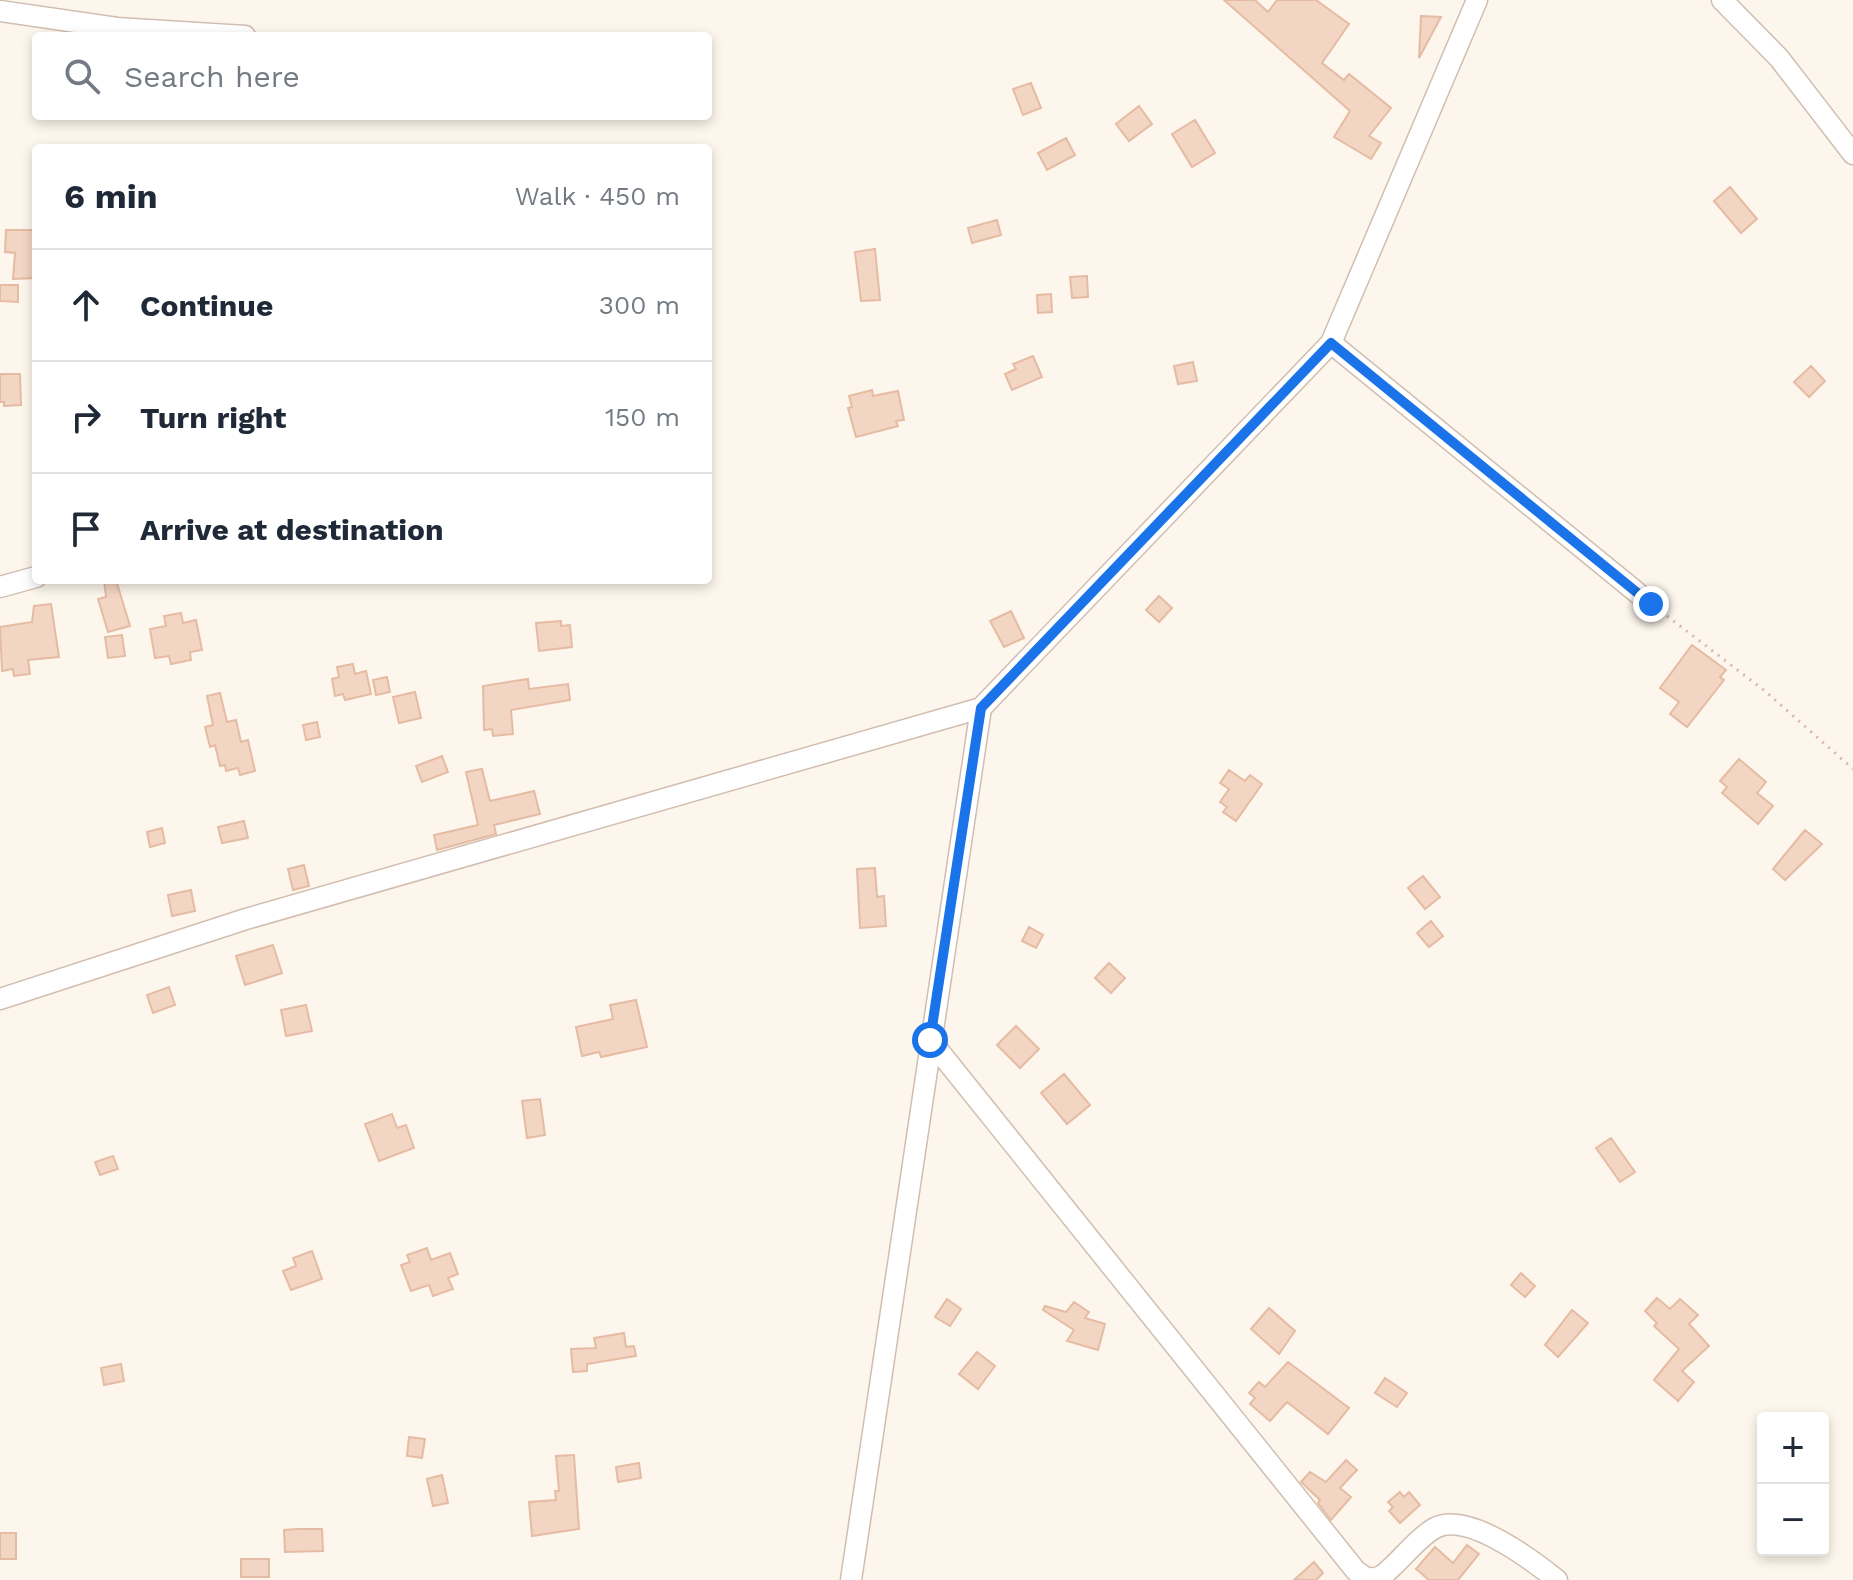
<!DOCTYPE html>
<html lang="en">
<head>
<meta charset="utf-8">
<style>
	:root { --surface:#fff; --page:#f6f6f7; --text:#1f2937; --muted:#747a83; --line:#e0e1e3 }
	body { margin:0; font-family:"Work Sans",sans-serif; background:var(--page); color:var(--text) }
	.controls { position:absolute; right:24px; bottom:24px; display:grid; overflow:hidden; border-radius:8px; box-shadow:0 4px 12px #0003 }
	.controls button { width:72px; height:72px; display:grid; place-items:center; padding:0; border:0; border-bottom:2px solid var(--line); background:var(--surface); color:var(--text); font:40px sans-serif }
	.stop { position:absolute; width:24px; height:24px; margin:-18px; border:6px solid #1a73e8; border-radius:50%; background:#fff }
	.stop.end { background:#1a73e8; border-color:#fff; box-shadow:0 2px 8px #0008 }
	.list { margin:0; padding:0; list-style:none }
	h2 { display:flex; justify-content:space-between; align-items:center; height:104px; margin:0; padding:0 32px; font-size:34px }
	h2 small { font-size:26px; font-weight:400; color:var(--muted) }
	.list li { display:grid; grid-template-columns:52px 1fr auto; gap:24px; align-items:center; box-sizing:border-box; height:112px; padding:0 32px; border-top:2px solid var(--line) }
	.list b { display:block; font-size:30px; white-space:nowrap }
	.list em { font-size:26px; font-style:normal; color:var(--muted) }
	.icon { flex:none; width:44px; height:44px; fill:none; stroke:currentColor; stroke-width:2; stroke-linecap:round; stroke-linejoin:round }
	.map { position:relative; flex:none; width:1853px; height:1580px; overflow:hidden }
	.search { position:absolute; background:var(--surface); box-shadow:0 4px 12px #0003; left:32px; top:32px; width:680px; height:88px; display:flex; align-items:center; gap:20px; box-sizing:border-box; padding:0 28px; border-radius:8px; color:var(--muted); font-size:30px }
	.panel { position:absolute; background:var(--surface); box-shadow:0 4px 12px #0003; left:32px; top:144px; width:680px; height:440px; border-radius:8px }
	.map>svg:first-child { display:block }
	.building { fill:#f3d5c3; stroke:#e6bba3; stroke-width:2 }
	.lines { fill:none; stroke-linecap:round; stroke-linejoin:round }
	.minor-casing { stroke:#d1beb0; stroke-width:23 }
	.path { stroke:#d9b8a5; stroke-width:3; stroke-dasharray:2 6; stroke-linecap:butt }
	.minor { stroke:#fff; stroke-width:20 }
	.route { stroke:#1a73e8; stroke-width:10 }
</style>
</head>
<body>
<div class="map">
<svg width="1853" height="1580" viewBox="0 0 1853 1580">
	<rect width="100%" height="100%" fill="#fdf6ec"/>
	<path class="building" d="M1224,0H1255L1268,12L1277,0H1316L1349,24L1322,63L1344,80L1349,74L1391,108L1369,136L1381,143L1371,159L1334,137L1350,111Z
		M1421,16L1441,17L1419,58Z
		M1031,83L1041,108L1023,115L1013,89Z
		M1139,106L1152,124L1129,141L1116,124Z
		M1195,120L1215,153L1192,167L1172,134Z
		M1066,138L1075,155L1047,170L1038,153Z
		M1730,187L1757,219L1741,233L1714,201Z
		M997,220L1001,235L972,243L968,228Z
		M6,230H35L36,278L13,279L15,253L5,252Z
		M875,249L880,300L861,301L855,252Z
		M1087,276L1088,297L1072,298L1070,277Z
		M0,285H18V302L0,301Z
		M1051,294L1052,312L1038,313L1037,295Z
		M1033,356L1042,377L1012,390L1005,374L1016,369L1013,364Z
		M1193,362L1197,381L1178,384L1174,366Z
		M1811,366L1825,381L1809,397L1794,382Z
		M0,374H20L21,405L4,406V402H0Z
		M872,390L873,396L898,391L904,420L896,421L898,426L856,437L848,408L852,407L849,396Z
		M104,580H116L130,626L108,632L98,599L106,597Z
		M1159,596L1172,608L1159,622L1146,610Z
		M51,604L59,657L28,660L30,674L14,676L13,669L2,671L0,627L32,622L34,606Z
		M1011,611L1024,638L1004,647L990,621Z
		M181,613L183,623L196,620L202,650L190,652L191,660L171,664L169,656L155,658L150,629L166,626L164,616Z
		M561,621V626L570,625L572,647L539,651L536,623Z
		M122,635L125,656L108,658L105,637Z
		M1692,645L1726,670L1720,677L1724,680L1687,727L1670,714L1679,702L1660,688Z
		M353,664L355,674L366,671L371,694L345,700L343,694L335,696L332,679L339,677L337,667Z
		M387,677L390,692L376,695L373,680Z
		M528,679L529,689L568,684L570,700L511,710L513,734L493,736L492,729L484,730L483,686Z
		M415,692L421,718L399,723L393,697Z
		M220,693L227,722L236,720L241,742L248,740L255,771L240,775L238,768L226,771L225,765L220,766L215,745L210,747L205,727L213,725L207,696Z
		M317,722L320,737L306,740L303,725Z
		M442,756L448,772L422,782L416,766Z
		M1739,759L1766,782L1757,793L1773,806L1758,824L1722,793L1727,787L1720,781Z
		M482,769L490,801L534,791L540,814L494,825L496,834L437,850L434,835L478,825L466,772Z
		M1229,770L1245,781L1250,775L1262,784L1236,821L1223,812L1227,807L1220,802L1229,789L1220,783Z
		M244,821L248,838L222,843L218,827Z
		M162,828L165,843L150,847L147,832Z
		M1805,830L1822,844L1785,880L1773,869Z
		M304,865L309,886L293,890L288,869Z
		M875,868L877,897L884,896L886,926L860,928L857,869Z
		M1423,876L1440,897L1425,909L1408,888Z
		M191,890L195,911L172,916L168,895Z
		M1431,921L1443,936L1429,947L1417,933Z
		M1029,927L1043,935L1036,948L1022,941Z
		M273,945L282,973L245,985L236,956Z
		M1109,963L1125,978L1111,993L1095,978Z
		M169,987L175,1005L153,1013L147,995Z
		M636,1000L647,1047L601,1057L599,1052L582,1056L576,1027L613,1019L610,1005Z
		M306,1005L312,1031L286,1036L281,1010Z
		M1016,1026L1039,1049L1020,1068L997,1045Z
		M1064,1074L1090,1105L1067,1124L1041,1093Z
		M540,1099L545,1135L527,1138L522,1101Z
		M392,1114L397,1128L406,1125L414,1148L379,1161L365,1124Z
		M1611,1138L1635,1172L1620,1182L1596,1148Z
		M113,1156L118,1169L100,1175L95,1162Z
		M427,1248L431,1260L450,1253L458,1274L448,1278L453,1289L433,1296L429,1285L411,1291L401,1265L410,1262L407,1255Z
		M312,1251L322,1279L291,1290L283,1271L296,1266L293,1258Z
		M1521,1273L1535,1286L1525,1297L1511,1285Z
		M1657,1298L1670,1309L1680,1299L1698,1315L1689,1324L1709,1346L1682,1371L1694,1382L1678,1401L1654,1380L1679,1349L1654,1326L1657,1323L1645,1311Z
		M947,1299L961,1309L950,1326L935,1317Z
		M1074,1302L1089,1312L1085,1318L1105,1324L1098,1350L1067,1341L1074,1330L1043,1310L1045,1306L1066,1312Z
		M1269,1308L1295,1331L1279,1354L1251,1329Z
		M1572,1310L1588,1323L1558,1357L1545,1345Z
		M624,1333L626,1347L634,1346L636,1356L587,1364V1371L573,1372L571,1349L596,1348L594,1338Z
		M977,1352L995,1366L978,1389L959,1374Z
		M1288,1362L1349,1408L1328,1434L1287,1402L1270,1421L1250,1404L1255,1398L1249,1393L1259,1382L1265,1387Z
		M121,1364L124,1381L104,1385L101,1368Z
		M1385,1378L1407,1393L1397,1407L1375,1393Z
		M409,1437L425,1439L422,1458L407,1456Z
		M574,1455L579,1529L532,1536L529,1502L556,1500L555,1491H559L556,1456Z
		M1346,1460L1357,1470L1340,1488L1351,1497L1331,1520L1318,1503L1320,1500L1301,1482L1310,1472L1326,1482Z
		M639,1463L641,1478L618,1482L616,1467Z
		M442,1475L448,1503L433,1506L427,1479Z
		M1400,1492L1404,1497L1409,1492L1420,1505L1400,1523L1389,1511L1393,1507L1388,1502Z
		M298,1529H322L323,1551L285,1552L284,1530Z
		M0,1533H16V1559H0Z
		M1467,1545L1479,1554L1458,1580H1429L1416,1569L1435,1547L1453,1563Z
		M241,1559H269V1577H241Z
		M1314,1562L1323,1573L1316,1580H1294Z"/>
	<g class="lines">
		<defs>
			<path id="minor" d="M1722,0L1779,58L1853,154
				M0,11L117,28L245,36
				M1331,343L1651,604
				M0,587L36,577
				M0,999L246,919L981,708
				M930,1040L1356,1571L1366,1578C1379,1580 1385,1574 1393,1566C1406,1554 1420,1536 1435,1528C1468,1511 1532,1560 1557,1580
				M851,1580L981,708L1331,343L1477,0"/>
		</defs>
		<use href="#minor" class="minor-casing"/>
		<path class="path" d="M1667,616L1765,691L1853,769"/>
		<use href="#minor" class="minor"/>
	</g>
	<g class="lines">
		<path class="route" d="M930,1040L981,708L1331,343L1651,604"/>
	</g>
</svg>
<div class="controls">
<button>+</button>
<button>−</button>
</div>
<div class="stop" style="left:930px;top:1040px"></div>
<div class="stop end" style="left:1651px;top:604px"></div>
<div class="search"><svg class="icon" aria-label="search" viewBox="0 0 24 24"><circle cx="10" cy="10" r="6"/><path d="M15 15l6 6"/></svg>Search here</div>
<section class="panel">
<h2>6 min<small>Walk · 450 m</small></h2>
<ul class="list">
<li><svg class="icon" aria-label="ahead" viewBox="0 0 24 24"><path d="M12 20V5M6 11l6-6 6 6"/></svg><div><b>Continue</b></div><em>300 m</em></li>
<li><svg class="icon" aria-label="right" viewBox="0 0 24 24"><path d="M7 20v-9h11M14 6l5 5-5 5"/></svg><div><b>Turn right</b></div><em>150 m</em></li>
<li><svg class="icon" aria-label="arrive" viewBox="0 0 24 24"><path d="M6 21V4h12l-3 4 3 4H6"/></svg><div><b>Arrive at destination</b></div></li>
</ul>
</section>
</div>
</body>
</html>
